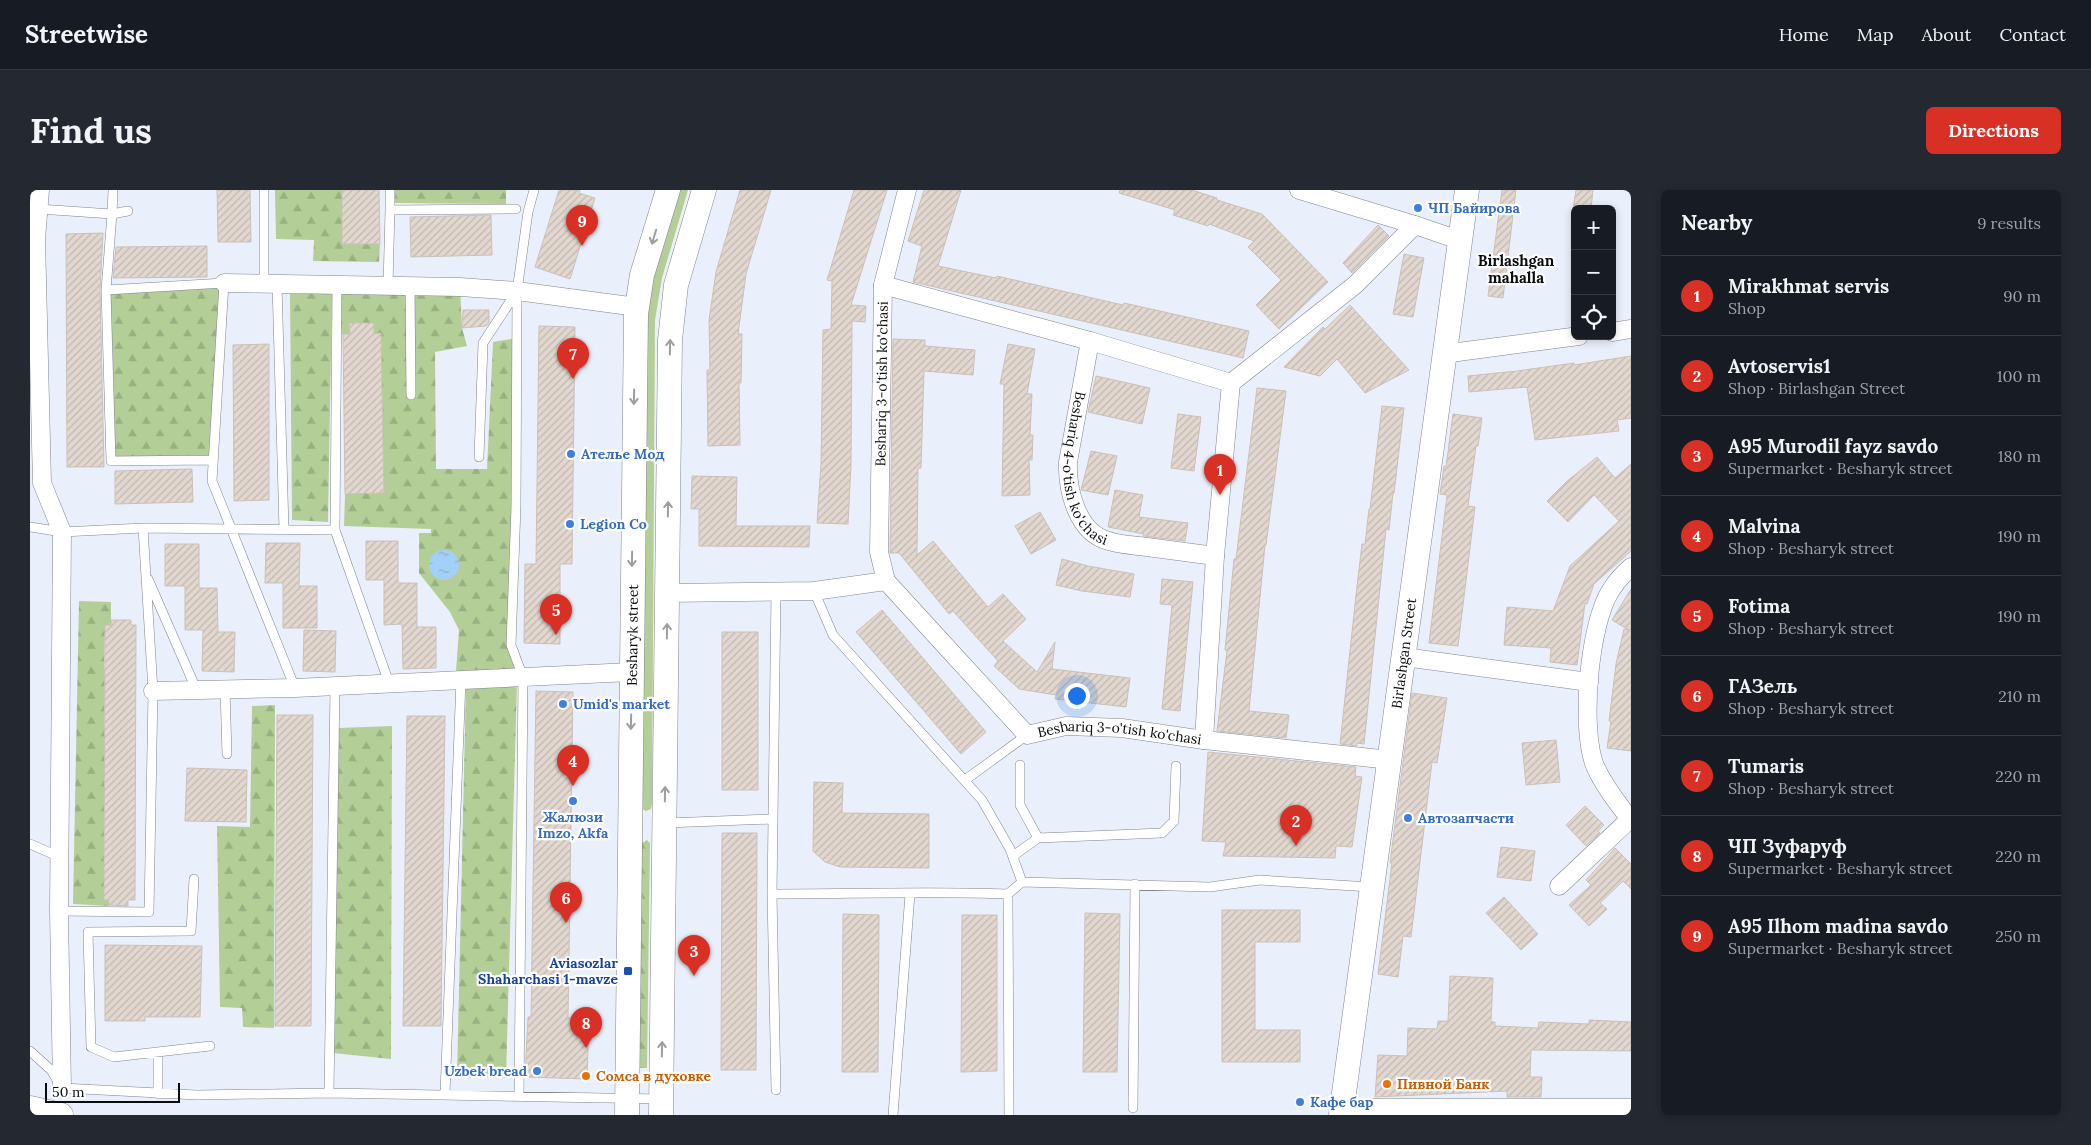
<!DOCTYPE html>
<html lang="en">
<head>
<meta charset="utf-8">
<style>
	:root { --surface:#171b24; --page:#242831; --text:#f1f3f6; --muted:#9ea1a6; --line:#363941; --accent:#d93025 }
	body { margin:0; font-family:Lora,serif; background:var(--page); color:var(--text) }
	.controls { position:absolute; right:15px; top:15px; display:grid; overflow:hidden; border-radius:8px; box-shadow:0 2px 8px #0003 }
	.controls button { width:45px; height:45px; display:grid; place-items:center; padding:0; border:0; border-bottom:1px solid var(--line); background:var(--surface); color:var(--text); font:25px sans-serif }
	.scale { position:absolute; left:15px; bottom:12px; width:135px; box-sizing:border-box; padding-left:5px; border:2px solid #0a0c0f; border-top:0; font-size:14px; line-height:18px; white-space:nowrap; color:#0a0c0f; -webkit-text-stroke:4px #fdfdfd; paint-order:stroke }
	.you { position:absolute; left:1046px; top:505px; width:18px; height:18px; margin:-12px; border:4px solid #fff; border-radius:50%; background:#1a73e8; box-shadow:0 0 0 8px #1a73e833 }
	.badge { display:grid; place-items:center; width:32px; height:32px; border-radius:50%; background:var(--accent); color:#fff; font-size:16px; font-weight:700 }
	.pin { position:absolute; translate:-50% -41px; filter:drop-shadow(0 1px 2px #0008) }
	.pin::after { content:''; position:absolute; top:26px; width:18px; height:15px; background:inherit; clip-path:polygon(0 0,100% 0,50% 100%) }
	.list { margin:0; padding:0; list-style:none }
	h2 { display:flex; justify-content:space-between; align-items:center; height:65px; margin:0; padding:0 20px; font-size:21px }
	h2 small { font-size:16px; font-weight:400; color:var(--muted) }
	.list li { display:grid; grid-template-columns:32px 1fr auto; gap:15px; align-items:center; box-sizing:border-box; height:80px; padding:0 20px; border-top:1px solid var(--line) }
	.list b { display:block; font-size:19px; white-space:nowrap }
	.list p { margin:0; font-size:16px; white-space:nowrap; color:var(--muted) }
	.list em { font-size:16px; font-style:normal; color:var(--muted) }
	.icon { flex:none; width:28px; height:28px; fill:none; stroke:currentColor; stroke-width:2; stroke-linecap:round; stroke-linejoin:round }
	.map { position:relative; flex:none; width:1601px; height:925px; overflow:hidden; border-radius:8px }
	header { display:flex; align-items:center; gap:30px; box-sizing:border-box; height:70px; padding:0 25px; background:var(--surface); border-bottom:1px solid var(--line) }
	header strong { font-size:24px }
	nav { display:flex; gap:28px; margin-inline-start:auto; font-size:18px }
	.intro { display:flex; align-items:center; justify-content:space-between; box-sizing:border-box; height:120px; padding:0 30px }
	h1 { margin:0; font-size:35px }
	.button { padding:12px 22px; border-radius:8px; background:var(--accent); color:#fff; font-size:18px; font-weight:700 }
	main { display:flex; gap:30px; padding:0 30px }
	aside { flex:1; background:var(--surface); border-radius:8px; box-shadow:0 2px 8px #0003 }
	.map>svg:first-child { display:block }
	.grass { fill:#b3ce96 }
	.forest { fill:url(#forest-firs) }
	.water { fill:url(#water-ripples) }
	.building { fill:url(#building-hatch); stroke:#cac0b9 }
	.lines { fill:none; stroke-linecap:round; stroke-linejoin:round }
	.lane-casing { stroke:#7f848e; stroke-width:10 }
	.street-casing { stroke:#7f848e; stroke-width:19 }
	.secondary-casing { stroke:#7f848e; stroke-width:25 }
	.lane { stroke:#fff; stroke-width:9 }
	.street { stroke:#fff; stroke-width:18 }
	.secondary { stroke:#fff; stroke-width:24 }
	.oneway { stroke:#9d9e9f }
	.shop-dot { fill:#3f7fe0; stroke:#fdfdfd; stroke-width:2 }
	.transit-dot { fill:#1a4fb4; stroke:#fdfdfd; stroke-width:2 }
	.food-dot { fill:#e8710a; stroke:#fdfdfd; stroke-width:2 }
	.labels { text-anchor:middle; stroke-width:4.5; stroke-linejoin:round; paint-order:stroke }
	.shop-label { font-size:14px; font-weight:bold; fill:#366cbe; stroke:#fdfdfd; text-anchor:start }
	.street-label { font-size:14px; fill:#0a0c0f; stroke:#fdfdfd }
	.transit-label { font-size:14px; font-weight:bold; fill:#164399; stroke:#fdfdfd; text-anchor:end }
	.food-label { font-size:14px; font-weight:bold; fill:#c56008; stroke:#fdfdfd; text-anchor:start }
	.neighbourhood-label { font-size:15px; font-weight:bold; fill:#0a0c0f; stroke:#fdfdfd }
</style>
</head>
<body>
<header>
<strong>Streetwise</strong>
<nav><a>Home</a><a>Map</a><a>About</a><a>Contact</a></nav>
</header>
<div class="intro"><h1>Find us</h1><a class="button">Directions</a></div>
<main>
<div class="map">
<svg width="1601" height="925" viewBox="0 0 1601 925">
	<defs>
		<pattern id="forest-firs" width="22" height="20" patternUnits="userSpaceOnUse" patternTransform="scale(1.25)"><rect width="22" height="20" fill="#b3ce96"/><path d="M5 1l3.5 6h-7zM16 11l3.5 6h-7z" fill="#99b080"/></pattern>
		<pattern id="water-ripples" width="26" height="14" patternUnits="userSpaceOnUse" patternTransform="scale(1.25)"><rect width="26" height="14" fill="#a2d0f8"/><path d="M2 4q2-2 4 0t4 0M15 11q2-2 4 0t4 0" fill="none" stroke="#8ab1d3"/></pattern>
		<pattern id="building-hatch" width="6" height="6" patternUnits="userSpaceOnUse" patternTransform="scale(1.25)"><rect width="6" height="6" fill="#e2d8d0"/><path d="M-1 1l2-2M0 6l6-6M5 7l2-2" fill="none" stroke="#c1b8b1"/></pattern>
	</defs>
	<rect width="100%" height="100%" fill="#eaf0fb"/>
	<path class="grass" d="M649,0H658L632,88L625,130L622,614L621,619L616,621L612,619L618,106Z"/>
	<path class="forest" d="M245,0H312V54H350L349,72L283,71L284,50L246,49Z
		M365,0H476V14L365,13Z
		M194,93L182,270L81,271L76,100Z
		M307,95L430,97L432,138L437,156L405,162L406,279H457L463,152L487,148L481,455L493,487L431,490L426,481L429,440L420,422L389,383V343H401V339L314,336L315,304L354,303L350,143L344,144L343,133H319L320,144H312Z
		M260,104H302L298,332L262,330Z
		M49,411L81,412V435L75,436L74,479L81,480L75,494L74,537L82,550L74,551V594L81,595L74,608V709L79,710V716L43,714Z
		M487,492L476,888L427,887L436,495Z
		M245,515L244,838L213,837L212,818L190,817L187,636L220,637L222,516Z
		M362,536L361,869L303,863L309,538Z
		M617,650L620,653L617,878H609L612,653Z"/>
	<path class="water" d="M399 375a15 15 0 1 1 30 0a15 15 0 1 1-30 0Z"/>
	<path class="building" d="M187,0H220L221,52H188Z
		M312,0H349L350,54H312Z
		M529,0H550L549,3L565,8L540,89L505,77Z
		M710,0H741L716,84L708,144H712L711,193H709L710,255L678,256L677,180H680L679,130L686,82Z
		M824,0H857L821,115L836,116L835,132L822,131L821,275L818,334L787,333L791,274L793,140L801,139L802,91L797,90Z
		M894,0H931L908,76L966,88L967,86L1093,115L1094,113L1219,141L1213,168L883,92L892,56L878,51Z
		M1090,0H1162L1187,8V10L1232,24L1298,92L1249,139L1226,115L1251,90L1218,57L1224,51L1179,34L1178,36L1143,25L1145,20L1089,3Z
		M1472,0H1486L1473,108L1458,106Z
		M1546,0H1563L1561,19H1543Z
		M461,25L462,65L381,67L380,27Z
		M1348,35L1359,46L1322,83L1313,73Z
		M73,43L70,100L74,277H37L36,44Z
		M177,56V87L83,88L86,57Z
		M1374,64L1394,68L1383,127L1363,124Z
		M1320,115L1379,180L1335,203L1307,169L1290,186L1254,177L1293,137L1295,139Z
		M433,120H459V133L456,136L432,138Z
		M319,133H344V144L351,143L354,303L315,304L313,144H320Z
		M509,136L545,137L542,374H530V454L494,453L495,374H506Z
		M863,149L895,150V156L945,160L943,185L894,181L891,278H888L887,365L903,351L958,417L973,404L996,429L973,451L1007,482L1025,452L1022,479L1100,488L1096,517L1025,509L1026,505L989,499L964,476L968,471L923,421L919,424L869,363H860Z
		M239,154V310L204,311L203,155Z
		M978,154L1005,159L997,204H1002L1000,245H1003L1002,270H999L1000,305L972,306L974,194H970Z
		M1601,166V228L1587,230L1589,241L1505,250L1497,197L1439,202L1438,186L1487,181L1544,173V175Z
		M1066,186L1120,198L1112,234L1058,222Z
		M1227,198L1256,201L1236,355H1235L1219,521L1259,525L1256,548L1187,541L1197,461L1195,460L1204,369H1206Z
		M1352,216L1374,218L1364,303H1363L1359,340L1356,339L1334,554L1327,553V556L1310,554L1326,405L1332,354H1335L1339,319H1340Z
		M1148,224L1171,227L1164,281L1141,278Z
		M1423,224L1452,228L1448,256H1446L1438,316L1445,317L1428,456L1399,453L1417,305L1410,304L1414,276L1416,277Z
		M1061,261L1087,266L1078,305L1051,300Z
		M1567,267L1585,288L1601,274V361L1564,394L1557,414L1555,413L1547,475L1520,472L1521,458L1474,455L1477,417L1523,421L1540,376L1589,331L1564,305L1538,332L1517,311L1536,292Z
		M162,279L163,312L85,314V281Z
		M662,286L707,287L706,336H780L779,357L669,356V319H661Z
		M1085,300L1113,305L1109,327L1158,333L1155,351L1113,346L1114,344L1078,337Z
		M1010,322L1026,350L1001,364L985,336Z
		M336,351H368V393H387V437H406V478L373,479L372,434L354,435V390H336Z
		M236,353H270L269,396H287V438H253V393H235Z
		M135,354H169V398H187L188,442H205L204,482L172,481L173,440H155V396H135Z
		M1032,369L1058,376L1104,384L1100,407L1052,401L1026,395Z
		M1132,389L1163,392L1150,521L1132,519L1142,415L1130,414Z
		M1601,399V561L1577,558L1581,531H1579L1586,474L1594,439L1599,440L1582,430Z
		M852,420L956,542L931,564L826,442Z
		M81,430H101V435H106L105,710H98V716L79,715V710H74L75,435H81Z
		M274,440L306,441L305,482L273,481Z
		M692,442H728V600H692Z
		M506,501L543,502L538,828L559,829L557,889L495,887L498,827H501Z
		M1382,503L1417,508L1407,573L1402,572L1381,747L1373,746L1368,787L1348,784L1362,673H1360Z
		M247,525H283L281,836H245Z
		M377,526H415L411,836H373Z
		M1526,550L1530,592L1496,595L1492,553Z
		M1178,562L1326,577L1325,586L1332,587L1322,657L1306,656L1305,668L1193,666L1196,652L1172,651Z
		M157,578L217,580L216,632L155,631Z
		M784,592L813,593L812,623L899,624V678L810,677L795,672L783,661Z
		M1555,616L1574,635L1568,641L1570,643L1556,656L1536,635Z
		M692,643H727L726,880H691Z
		M1471,657L1505,661L1501,691L1467,687Z
		M1585,658L1601,674V699L1593,691L1570,713L1577,719L1559,736L1539,715L1561,695L1556,690Z
		M1474,707L1508,744L1491,760L1456,723Z
		M1192,720H1270V752H1225V840H1270V872H1192Z
		M1055,723L1090,724L1087,882H1053Z
		M813,724L849,725L848,882H812Z
		M932,725H967V881L931,882Z
		M75,755L172,756L170,827H115V831H75Z
		M1420,786L1463,788L1461,832H1465V836L1508,838L1509,832L1559,834V830L1601,832V861L1501,860L1500,887H1512L1511,907H1477V901L1345,907L1348,865L1377,866L1378,838L1407,839L1408,831H1418Z"/>
	<g class="lines">
		<defs>
			<path id="lane" d="M9,19L82,24L83,0
				M360,20V0
				M234,94V0
				M247,94L254,339
				M307,95L305,340L359,493
				M358,96L360,20L486,19
				M380,96L381,205
				M76,100L82,24L98,21
				M449,267L453,153L487,101
				M182,270L81,271L76,100L194,93L182,291L265,498
				M0,337L32,342L113,338L305,340
				M118,389L167,501
				M784,401L803,445L952,610L980,659L992,692
				M746,402L742,704L746,900
				M195,500L197,564
				M990,575V615L1008,648
				M935,590L997,545
				M636,633L743,629
				M0,654L30,667
				M983,666L1008,648L1132,643L1144,631L1146,576
				M164,689L161,741L58,742L61,857L84,867L180,856
				M742,704C820,704 899,701 978,704L992,692L1180,697L1230,690L1340,697
				M978,704L979,925
				M29,721L119,722L123,501L113,338
				M0,861L21,880L32,898L167,905L299,903L630,909
				M128,862V904
				M299,903L305,496
				M415,904L431,490
				M489,907L493,487L481,455L486,316L487,101L498,22L504,0
				M1103,918L1105,694
				M863,925L880,704"/>
			<g id="street">
				<path d="M10,0L6,49L12,293L32,342L29,721L32,898"/>
				<path d="M1269,0L1385,35L1429,50"/>
				<path d="M194,93L430,97L487,101L607,117"/>
				<path d="M853,95L1060,151L1201,193"/>
				<path d="M1582,142L1601,139"/>
				<path id="s1" d="M1060,151L1038,272C1037,300 1047,343 1079,351C1091,355 1104,355 1117,357C1140,360 1163,363 1185,366"/>
				<path d="M1413,164L1549,146"/>
				<path d="M1601,377C1594,383 1586,392 1581,400C1559,433 1550,539 1565,576C1574,596 1587,613 1601,630"/>
				<path id="s2" d="M856,391L849,362L853,95L877,0"/>
				<path id="s3" d="M637,403L784,401L856,391L997,545L1036,536L1092,538L1174,550L1360,570"/>
				<path d="M1374,467L1559,492"/>
				<path d="M123,501L265,498L601,482"/>
				<path d="M1174,550L1185,366L1201,193L1325,95L1385,35"/>
				<path d="M1529,696L1600,629"/>
				<path d="M1312,918H1601"/>
			</g>
			<g id="secondary">
				<path d="M0,918L31,925"/>
				<path id="s4" d="M597,925L606,124L612,85L638,0"/>
				<path d="M631,925L640,150L646,95L674,0"/>
				<path id="s5" d="M1311,925L1437,0"/>
			</g>
		</defs>
		<use href="#lane" class="lane-casing"/>
		<use href="#street" class="street-casing"/>
		<use href="#secondary" class="secondary-casing"/>
		<use href="#lane" class="lane"/>
		<use href="#street" class="street"/>
		<use href="#secondary" class="secondary"/>
	</g>
	<defs><path id="oneway-shaft" d="M-6 0H5M1.5-3L5.5 0L1.5 3" fill="none" stroke-width="1.6" stroke-linecap="round" stroke-linejoin="round" transform="scale(1.25)"/></defs>
	<g class="oneway">
		<use href="#oneway-shaft" transform="translate(624 47) rotate(107)"/>
		<use href="#oneway-shaft" transform="translate(640 157) rotate(-89)"/>
		<use href="#oneway-shaft" transform="translate(604 207) rotate(91)"/>
		<use href="#oneway-shaft" transform="translate(638 319) rotate(-89)"/>
		<use href="#oneway-shaft" transform="translate(602 369) rotate(91)"/>
		<use href="#oneway-shaft" transform="translate(637 441) rotate(-89)"/>
		<use href="#oneway-shaft" transform="translate(601 532) rotate(91)"/>
		<use href="#oneway-shaft" transform="translate(635 604) rotate(-89)"/>
		<use href="#oneway-shaft" transform="translate(632 859) rotate(-89)"/>
	</g>
	<g class="shop-dot">
		<circle cx="1388" cy="18" r="5"/>
		<circle cx="541" cy="264" r="5"/>
		<circle cx="540" cy="334" r="5"/>
		<circle cx="533" cy="514" r="5"/>
		<circle cx="543" cy="611" r="5"/>
		<circle cx="1378" cy="628" r="5"/>
		<circle cx="507" cy="881" r="5"/>
		<circle cx="1270" cy="912" r="5"/>
	</g>
	<rect class="transit-dot" x="593" y="776" width="10" height="10" rx="2.5"/>
	<g class="food-dot">
		<circle cx="556" cy="886" r="5"/>
		<circle cx="1357" cy="894" r="5"/>
	</g>
	<g class="labels">
		<g class="shop-label">
			<text x="1398" y="23">ЧП Байирова</text>
			<text x="551" y="269">Ателье Мод</text>
			<text x="550" y="339">Legion Co</text>
			<text x="543" y="519">Umid's market</text>
			<text x="543" y="632" text-anchor="middle">Жалюзи<tspan x="543" dy="16">Imzo, Akfa</tspan></text>
			<text x="1388" y="633">Автозапчасти</text>
			<text x="497" y="886" text-anchor="end">Uzbek bread</text>
			<text x="1280" y="917">Кафе бар</text>
		</g>
		<g class="street-label">
			<text dy="5" stroke="none"><textPath href="#s2" startOffset="198">Beshariq 3-o'tish ko'chasi</textPath></text>
			<text dy="5" stroke="none"><textPath href="#s1" startOffset="134">Beshariq 4-o'tish ko'chasi</textPath></text>
			<text dy="5" stroke="none"><textPath href="#s4" startOffset="480">Besharyk street</textPath></text>
			<text dy="5" stroke="none"><textPath href="#s5" startOffset="466">Birlashgan Street</textPath></text>
			<text dy="5" stroke="none"><textPath href="#s3" startOffset="522">Beshariq 3-o'tish ko'chasi</textPath></text>
		</g>
		<g class="transit-label">
			<text x="588" y="778">Aviasozlar<tspan x="588" dy="16">Shaharchasi 1-mavze</tspan></text>
		</g>
		<g class="food-label">
			<text x="566" y="891">Сомса в духовке</text>
			<text x="1367" y="899">Пивной Банк</text>
		</g>
		<g class="neighbourhood-label">
			<text x="1486" y="76">Birlashgan<tspan x="1486" dy="17">mahalla</tspan></text>
		</g>
	</g>
</svg>
<div class="controls">
<button>+</button>
<button>−</button>
<button><svg class="icon" aria-label="locate" viewBox="0 0 24 24"><circle cx="12" cy="12" r="6"/><path d="M12 2v4M12 18v4M2 12h4M18 12h4"/></svg></button>
</div>
<div class="scale">50 m</div>
<div class="you"></div>
<div class="pin badge" style="left:1190px;top:305px">1</div>
<div class="pin badge" style="left:1266px;top:656px">2</div>
<div class="pin badge" style="left:664px;top:786px">3</div>
<div class="pin badge" style="left:543px;top:596px">4</div>
<div class="pin badge" style="left:526px;top:445px">5</div>
<div class="pin badge" style="left:536px;top:733px">6</div>
<div class="pin badge" style="left:543px;top:189px">7</div>
<div class="pin badge" style="left:556px;top:858px">8</div>
<div class="pin badge" style="left:552px;top:56px">9</div>
</div>
<aside>
<h2>Nearby<small>9 results</small></h2>
<ul class="list">
<li><span class="badge">1</span><div><b>Mirakhmat servis</b><p>Shop</p></div><em>90 m</em></li>
<li><span class="badge">2</span><div><b>Avtoservis1</b><p>Shop · Birlashgan Street</p></div><em>100 m</em></li>
<li><span class="badge">3</span><div><b>A95 Murodil fayz savdo</b><p>Supermarket · Besharyk street</p></div><em>180 m</em></li>
<li><span class="badge">4</span><div><b>Malvina</b><p>Shop · Besharyk street</p></div><em>190 m</em></li>
<li><span class="badge">5</span><div><b>Fotima</b><p>Shop · Besharyk street</p></div><em>190 m</em></li>
<li><span class="badge">6</span><div><b>ГАЗель</b><p>Shop · Besharyk street</p></div><em>210 m</em></li>
<li><span class="badge">7</span><div><b>Tumaris</b><p>Shop · Besharyk street</p></div><em>220 m</em></li>
<li><span class="badge">8</span><div><b>ЧП Зуфаруф</b><p>Supermarket · Besharyk street</p></div><em>220 m</em></li>
<li><span class="badge">9</span><div><b>A95 Ilhom madina savdo</b><p>Supermarket · Besharyk street</p></div><em>250 m</em></li>
</ul>
</aside>
</main>
</body>
</html>
